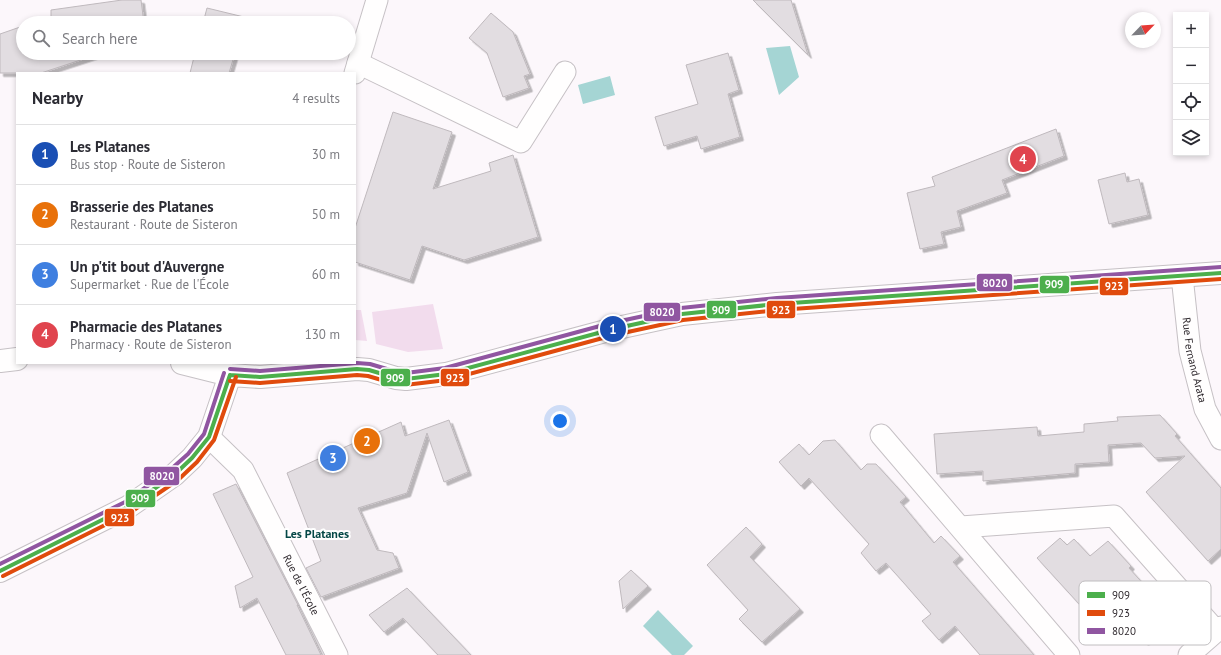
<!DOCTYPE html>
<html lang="en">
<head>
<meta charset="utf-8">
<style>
	:root { --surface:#fff; --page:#f2f2f3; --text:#2b2b33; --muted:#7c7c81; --line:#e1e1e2; --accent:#d93025 }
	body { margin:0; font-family:"PT Sans",sans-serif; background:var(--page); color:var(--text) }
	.controls { position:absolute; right:12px; top:12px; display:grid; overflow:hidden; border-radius:0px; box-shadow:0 2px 6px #0003 }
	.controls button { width:36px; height:36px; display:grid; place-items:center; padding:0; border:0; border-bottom:1px solid var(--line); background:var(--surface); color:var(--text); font:20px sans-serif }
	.compass { position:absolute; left:1125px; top:12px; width:36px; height:36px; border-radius:50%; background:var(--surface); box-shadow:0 2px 6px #0003; rotate:65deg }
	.you { position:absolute; left:560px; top:421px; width:14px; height:14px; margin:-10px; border:3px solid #fff; border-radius:50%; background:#1a73e8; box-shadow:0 0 0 6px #1a73e833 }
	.badge { display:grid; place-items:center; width:26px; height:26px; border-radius:50%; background:var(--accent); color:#fff; font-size:13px; font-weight:700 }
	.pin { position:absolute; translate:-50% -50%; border:2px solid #fff; box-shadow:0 1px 4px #0006 }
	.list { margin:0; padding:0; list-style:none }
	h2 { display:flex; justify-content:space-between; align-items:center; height:52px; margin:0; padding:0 16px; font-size:17px }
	h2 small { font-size:13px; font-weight:400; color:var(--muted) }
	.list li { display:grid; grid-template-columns:26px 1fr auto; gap:12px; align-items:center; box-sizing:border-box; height:60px; padding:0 16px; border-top:1px solid var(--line) }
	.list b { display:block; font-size:15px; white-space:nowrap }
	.list p { margin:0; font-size:13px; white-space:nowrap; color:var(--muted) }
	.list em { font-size:13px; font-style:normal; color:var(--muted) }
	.icon { flex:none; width:22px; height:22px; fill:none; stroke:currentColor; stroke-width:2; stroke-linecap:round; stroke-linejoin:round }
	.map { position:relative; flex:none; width:1221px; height:655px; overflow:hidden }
	.search { position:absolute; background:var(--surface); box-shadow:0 2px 6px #0003; left:16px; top:16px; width:340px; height:44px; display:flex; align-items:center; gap:10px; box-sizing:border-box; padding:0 14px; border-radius:22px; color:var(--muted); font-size:15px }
	.panel { position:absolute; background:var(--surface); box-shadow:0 2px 6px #0003; left:16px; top:72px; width:340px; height:292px; border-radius:0px }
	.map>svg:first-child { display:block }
	.green { fill:#f2dced }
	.water { fill:#a5d5d4 }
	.building { fill:#e2dde1; stroke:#bfb9bd; filter:url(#shadow) }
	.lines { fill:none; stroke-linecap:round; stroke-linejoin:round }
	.street-casing { stroke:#c6c1c5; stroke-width:23 }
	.secondary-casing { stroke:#c6c1c5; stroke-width:24 }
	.street { stroke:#fffefe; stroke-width:21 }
	.secondary { stroke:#fffefe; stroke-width:22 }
	.bus-1-casing { stroke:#fff; stroke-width:7 }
	.bus-2-casing { stroke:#fff; stroke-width:7 }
	.bus-3-casing { stroke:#fff; stroke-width:7 }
	.bus-1 { stroke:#4caf4c; stroke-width:4 }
	.bus-2 { stroke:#e04b0d; stroke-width:4 }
	.bus-3 { stroke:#9056a1; stroke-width:4 }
	.labels { text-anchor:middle; stroke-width:4; stroke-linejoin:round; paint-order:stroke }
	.street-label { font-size:11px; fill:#2d272c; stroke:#fff }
	.neighbourhood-label { font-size:12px; font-weight:bold; fill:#034746; stroke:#fff }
	.key { fill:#fff; stroke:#c0bec0; stroke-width:1 }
	.key-label { font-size:11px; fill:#2d272c }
	.line-badge { stroke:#fff; stroke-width:1.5 }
	.badge-label { font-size:11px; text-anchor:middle; font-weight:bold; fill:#fff }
</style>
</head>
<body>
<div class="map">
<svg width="1221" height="655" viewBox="0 0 1221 655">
	<defs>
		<filter id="shadow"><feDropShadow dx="3.5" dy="3.5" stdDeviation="0" flood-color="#0004"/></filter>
	</defs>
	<rect width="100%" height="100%" fill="#fcf7fb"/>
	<path class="green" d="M433,304L443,349L408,352L376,344L372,312Z
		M355,310H361L367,341L355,340Z"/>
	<path class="water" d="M790,46L799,77L779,95L766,48Z
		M610,76L615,95L583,104L578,85Z
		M658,610L693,646L684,655H672L643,626Z"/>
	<path class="building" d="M122,0H141L144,23H33L51,17V10Z
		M753,0H791L808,55Z
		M207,8L244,17L242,23H203Z
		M491,13L513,32L530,74L524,76L529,88L503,97L487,53L469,38Z
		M23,26V53H98L99,54L41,73H0V34Z
		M195,53H235L229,73H190Z
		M728,53L739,90L728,94L740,137L701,149L697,136L664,146L655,117L698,104L686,65Z
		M393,112L452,132L433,189L491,171L489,163L513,155L538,237L464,260L422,246L410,280L355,262V228Z
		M1056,129L1064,156L1002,180L1007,193L957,211L961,227L941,232L944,244L920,249L907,193L935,186L932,177Z
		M1125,173L1127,182L1139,179L1148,215L1109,224L1098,180Z
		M1160,415L1177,434L1175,436L1221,488V549L1208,561L1146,492L1185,456L1155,458L1141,443L1108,445L1109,462L1075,464V473L983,481V471L937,474L934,434L1037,427L1038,436L1084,432V424L1118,421L1117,417Z
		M449,420L468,472L444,482L427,433L407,493L358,508L377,550L393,553L399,568L321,597L306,568L321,561L287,473L401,422L405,436Z
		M835,440L861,470L867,464H876L906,497L900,502L934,543L941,536L960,556L953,562L1034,655H980L955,626L939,640L922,621L931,614L903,582L886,563L876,571L861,553L869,544L809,478L801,486L779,462L799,444L809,455L823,441Z
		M236,484L298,605H297L321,655H286L257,598L240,608L235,586L253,577L213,494Z
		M746,527L762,544L750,557L800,609L762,642L739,619L748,610L707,565Z
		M1060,538L1067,545L1074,539L1090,556L1108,541L1131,566L1129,568L1157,599L1159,597L1175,614L1145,642L1118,611L1100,627L1037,558Z
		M631,570L648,586L623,609L619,581Z
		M407,588L471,655H438L403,618L384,632L369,615Z"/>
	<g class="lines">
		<defs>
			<g id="street">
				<path d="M358,63L521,142L565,72"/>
				<path d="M355,73L377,0"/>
				<path id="s1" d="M1182,276L1190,351L1205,409L1221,439"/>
				<path d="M881,435L1069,655"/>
				<path id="s2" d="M209,437L243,470L337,655"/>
				<path d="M961,527L1114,516L1216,631"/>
				<path d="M1189,655L1221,627"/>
			</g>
			<path id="secondary" d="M0,361L17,359
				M182,363L230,375L260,377L357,369L369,370L396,378L406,379L446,374L613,329L682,314L777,304L1221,273
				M0,571L128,507L174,475L192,458L209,437L230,375"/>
		</defs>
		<use href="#street" class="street-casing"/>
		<use href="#secondary" class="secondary-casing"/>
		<use href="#street" class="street"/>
		<use href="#secondary" class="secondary"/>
		<defs>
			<path id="bus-1" d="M230,375L260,377L357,369L369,370L396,378L406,379L446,374L613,329L682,314L777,304L1221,273
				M0,571L128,507L174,475L192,458L209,437L230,375"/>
			<path id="bus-2" d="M230,381L260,383L357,375L368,376L395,384L405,385L447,380L614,335L683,320L778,310L1221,279
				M3,576L131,512L178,480L197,462L214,440L236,377"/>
			<path id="bus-3" d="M230,369L260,371L357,363L370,364L397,372L406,373L445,368L611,323L681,308L777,298L1221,267
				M0,564L125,502L170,470L188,454L204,434L224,373"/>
		</defs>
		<use href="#bus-1" class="bus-1-casing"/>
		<use href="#bus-2" class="bus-2-casing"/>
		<use href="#bus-3" class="bus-3-casing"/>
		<use href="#bus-1" class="bus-1"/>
		<use href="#bus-2" class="bus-2"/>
		<use href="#bus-3" class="bus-3"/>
	</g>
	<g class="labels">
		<g class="street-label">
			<text dy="4" stroke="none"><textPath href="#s1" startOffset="85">Rue Fernand Arata</textPath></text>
			<text dy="4" stroke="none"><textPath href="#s2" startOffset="176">Rue de l'École</textPath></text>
		</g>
		<g class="neighbourhood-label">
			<text x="317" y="538">Les Platanes</text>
		</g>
	</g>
	<rect x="1079" y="581" width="132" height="64" rx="6" class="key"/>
	<rect x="1087" y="592" width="18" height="6" fill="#4caf4c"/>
	<rect x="1087" y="610" width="18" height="6" fill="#e04b0d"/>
	<rect x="1087" y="628" width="18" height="6" fill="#9056a1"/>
	<g class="key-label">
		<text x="1112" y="599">909</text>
		<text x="1112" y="617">923</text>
		<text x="1112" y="635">8020</text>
	</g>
	<g class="line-badge">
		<rect x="976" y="273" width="37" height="19" rx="4" fill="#9056a1"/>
		<rect x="1039" y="275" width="31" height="19" rx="4" fill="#4caf4c"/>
		<rect x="1099" y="277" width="30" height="19" rx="4" fill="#e04b0d"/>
		<rect x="766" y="300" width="30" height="19" rx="4" fill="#e04b0d"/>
		<rect x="706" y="300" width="31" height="19" rx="4" fill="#4caf4c"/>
		<rect x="643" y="302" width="38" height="20" rx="4" fill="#9056a1"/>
		<rect x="380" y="368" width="31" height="19" rx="4" fill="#4caf4c"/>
		<rect x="440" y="368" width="30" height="19" rx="4" fill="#e04b0d"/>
		<rect x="143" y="466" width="37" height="20" rx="4" fill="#9056a1"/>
		<rect x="125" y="489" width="31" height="19" rx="4" fill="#4caf4c"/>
		<rect x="104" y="508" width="31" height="19" rx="4" fill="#e04b0d"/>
	</g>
	<g class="badge-label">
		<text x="995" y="287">8020</text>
		<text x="1054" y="288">909</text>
		<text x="1114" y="290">923</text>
		<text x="781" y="314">923</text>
		<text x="721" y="314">909</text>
		<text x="662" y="316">8020</text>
		<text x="395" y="382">909</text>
		<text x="455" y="382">923</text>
		<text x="162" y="480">8020</text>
		<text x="140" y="502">909</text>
		<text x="120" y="522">923</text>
	</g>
</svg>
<div class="controls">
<button>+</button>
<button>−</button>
<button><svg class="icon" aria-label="locate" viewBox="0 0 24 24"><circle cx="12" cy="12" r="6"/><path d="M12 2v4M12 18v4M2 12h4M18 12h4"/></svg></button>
<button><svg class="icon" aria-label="layers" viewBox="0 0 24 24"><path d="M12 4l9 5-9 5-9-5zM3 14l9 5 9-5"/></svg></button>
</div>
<svg class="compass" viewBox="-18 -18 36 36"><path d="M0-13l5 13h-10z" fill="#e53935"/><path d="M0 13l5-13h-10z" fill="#7c7c81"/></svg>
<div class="you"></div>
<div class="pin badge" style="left:613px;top:329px;background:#1a4fb4">1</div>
<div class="pin badge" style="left:367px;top:441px;background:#e8710a">2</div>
<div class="pin badge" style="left:333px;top:458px;background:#3f7fe0">3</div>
<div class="pin badge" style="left:1023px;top:159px;background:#e0444e">4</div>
<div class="search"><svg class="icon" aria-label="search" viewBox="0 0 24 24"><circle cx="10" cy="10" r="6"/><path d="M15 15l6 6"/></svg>Search here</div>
<section class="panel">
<h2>Nearby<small>4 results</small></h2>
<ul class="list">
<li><span class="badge" style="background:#1a4fb4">1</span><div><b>Les Platanes</b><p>Bus stop · Route de Sisteron</p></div><em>30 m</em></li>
<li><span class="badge" style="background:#e8710a">2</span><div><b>Brasserie des Platanes</b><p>Restaurant · Route de Sisteron</p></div><em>50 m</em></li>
<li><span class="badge" style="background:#3f7fe0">3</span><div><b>Un p'tit bout d'Auvergne</b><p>Supermarket · Rue de l'École</p></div><em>60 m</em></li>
<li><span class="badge" style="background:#e0444e">4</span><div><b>Pharmacie des Platanes</b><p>Pharmacy · Route de Sisteron</p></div><em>130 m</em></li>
</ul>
</section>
</div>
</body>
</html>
